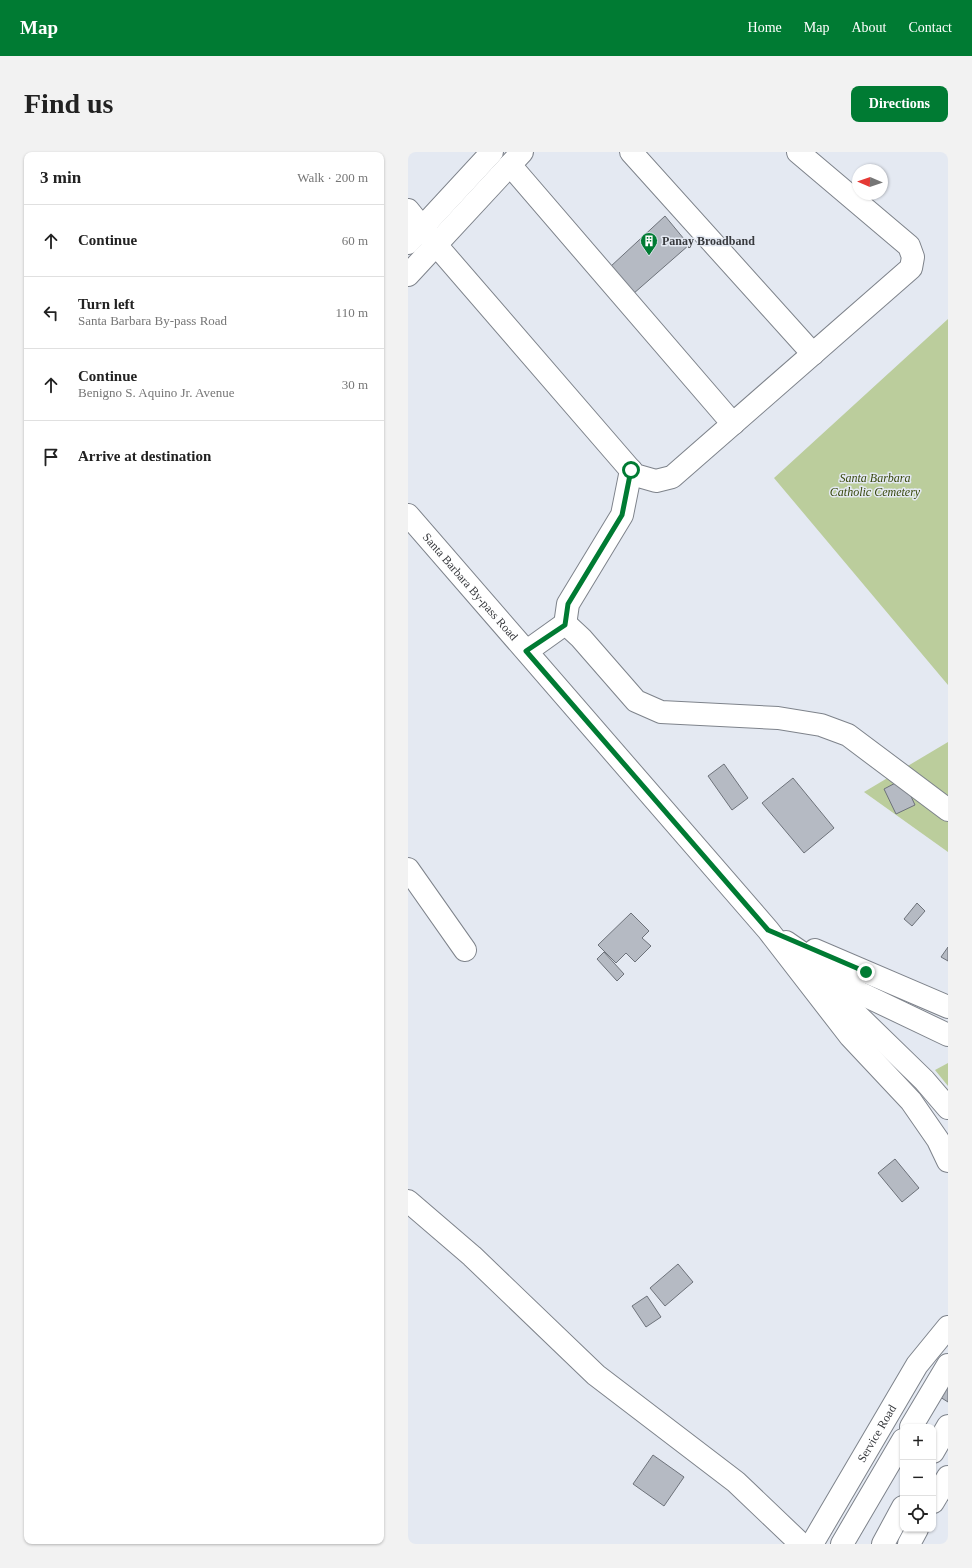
<!DOCTYPE html>
<html lang="en">
<head>
<meta charset="utf-8">
<style>
	:root { --surface:#fff; --page:#f2f2f2; --text:#222; --muted:#767676; --line:#e0e0e0; --accent:#007b33 }
	body { margin:0; font-family:Georgia,serif; background:var(--page); color:var(--text) }
	.controls { position:absolute; right:12px; bottom:12px; display:grid; overflow:hidden; border-radius:8px; box-shadow:0 1px 3px #0004 }
	.controls button { width:36px; height:36px; display:grid; place-items:center; padding:0; border:0; border-bottom:1px solid var(--line); background:var(--surface); color:var(--text); font:20px sans-serif }
	.compass { position:absolute; left:444px; top:12px; width:36px; height:36px; border-radius:50%; background:var(--surface); box-shadow:0 1px 3px #0004; rotate:272deg }
	.stop { position:absolute; width:12px; height:12px; margin:-9px; border:3px solid #007b33; border-radius:50%; background:#fff }
	.stop.end { background:#007b33; border-color:#fff; box-shadow:0 1px 4px #0008 }
	.list { margin:0; padding:0; list-style:none }
	h2 { display:flex; justify-content:space-between; align-items:center; height:52px; margin:0; padding:0 16px; font-size:17px }
	h2 small { font-size:13px; font-weight:400; color:var(--muted) }
	.list li { display:grid; grid-template-columns:26px 1fr auto; gap:12px; align-items:center; box-sizing:border-box; height:72px; padding:0 16px; border-top:1px solid var(--line) }
	.list b { display:block; font-size:15px; white-space:nowrap }
	.list p { margin:0; font-size:13px; white-space:nowrap; color:var(--muted) }
	.list em { font-size:13px; font-style:normal; color:var(--muted) }
	.icon { flex:none; width:22px; height:22px; fill:none; stroke:currentColor; stroke-width:2; stroke-linecap:round; stroke-linejoin:round }
	.map { position:relative; flex:none; width:540px; height:1392px; overflow:hidden; border-radius:8px }
	header { display:flex; align-items:center; gap:24px; box-sizing:border-box; height:56px; padding:0 20px; background:var(--accent); color:#fff }
	header strong { font-size:19px }
	nav { display:flex; gap:22px; margin-inline-start:auto; font-size:14px }
	.intro { display:flex; align-items:center; justify-content:space-between; box-sizing:border-box; height:96px; padding:0 24px }
	h1 { margin:0; font-size:28px }
	.button { padding:10px 18px; border-radius:8px; background:var(--accent); color:#fff; font-size:14px; font-weight:700 }
	main { display:flex; gap:24px; padding:0 24px }
	aside { flex:1; background:var(--surface); border-radius:8px; box-shadow:0 1px 3px #0004 }
	.map>svg:first-child { display:block }
	.green { fill:#bbcd9c }
	.building { fill:#b5bac3; stroke:#6d727a }
	.lines { fill:none; stroke-linecap:round; stroke-linejoin:round }
	.minor-casing { stroke:#7e838b; stroke-width:24 }
	.major-casing { stroke:#7e838b; stroke-width:24 }
	.minor { stroke:#fff; stroke-width:22 }
	.major { stroke:#fff; stroke-width:22 }
	.route { stroke:#007b33; stroke-width:5 }
	.labels { text-anchor:middle; stroke-width:3; stroke-linejoin:round; paint-order:stroke }
	.poi-label { font-size:12px; font-weight:bold; fill:#383a3e; stroke:#e4e9f2; text-anchor:start }
	.park-label { font-size:12px; font-style:italic; fill:#36460a; stroke:#e4e9f2 }
	.street-label { font-size:12px; fill:#383a3e; stroke:#e4e9f2 }
</style>
</head>
<body>
<header>
<strong>Map</strong>
<nav><a>Home</a><a>Map</a><a>About</a><a>Contact</a></nav>
</header>
<div class="intro"><h1>Find us</h1><a class="button">Directions</a></div>
<main>
<aside>
<h2>3 min<small>Walk · 200 m</small></h2>
<ul class="list">
<li><svg class="icon" aria-label="ahead" viewBox="0 0 24 24"><path d="M12 20V5M6 11l6-6 6 6"/></svg><div><b>Continue</b></div><em>60 m</em></li>
<li><svg class="icon" aria-label="left" viewBox="0 0 24 24"><path d="M17 20v-9H6M10 6l-5 5 5 5"/></svg><div><b>Turn left</b><p>Santa Barbara By-pass Road</p></div><em>110 m</em></li>
<li><svg class="icon" aria-label="ahead" viewBox="0 0 24 24"><path d="M12 20V5M6 11l6-6 6 6"/></svg><div><b>Continue</b><p>Benigno S. Aquino Jr. Avenue</p></div><em>30 m</em></li>
<li><svg class="icon" aria-label="arrive" viewBox="0 0 24 24"><path d="M6 21V4h12l-3 4 3 4H6"/></svg><div><b>Arrive at destination</b></div></li>
</ul>
</aside>
<div class="map">
<svg width="540" height="1392" viewBox="0 0 540 1392">
	<rect width="100%" height="100%" fill="#e4e9f2"/>
	<path class="green" d="M540,167V533L366,326Z
		M540,590V700L456,640Z
		M540,911V934L527,918Z"/>
	<path class="building" d="M257,64L281,93L225,142L202,115Z
		M316,612L340,646L324,658L300,624Z
		M385,626L426,676L396,701L354,651Z
		M495,627L507,653L488,662L476,637Z
		M509,751L517,759L504,774L496,767Z
		M223,761L241,779L234,786L243,794L227,810L218,801L208,811L190,793Z
		M540,795V809L533,805Z
		M196,800L216,822L209,829L189,807Z
		M487,1007L511,1036L494,1050L470,1021Z
		M270,1112L285,1130L257,1154L242,1136Z
		M239,1144L253,1165L238,1175L224,1154Z
		M540,1233V1250L532,1245Z
		M245,1303L276,1325L256,1354L225,1332Z"/>
	<g class="lines">
		<defs>
			<g id="minor">
				<path d="M223,0L405,202"/>
				<path d="M102,13L325,272"/>
				<path d="M0,58L29,94L227,323L248,329L264,325L503,116L505,105L501,94L390,0"/>
				<path d="M0,91L84,0"/>
				<path d="M0,123L114,0"/>
				<path d="M157,473L160,452L214,363L223,318"/>
				<path d="M119,499L154,474L159,473L173,486L228,549L253,560L370,566L413,573L440,583L540,658"/>
				<path d="M0,717L57,798"/>
				<path d="M0,1049L64,1104L188,1223L328,1330L393,1392"/>
				<path d="M525,1350L540,1325"/>
				<path id="s1" d="M404,1392L509,1213L540,1175"/>
				<path d="M501,1392L509,1377"/>
			</g>
			<g id="major">
				<path id="s2" d="M0,363L360,778L442,884L503,949L530,988L540,1009"/>
				<path d="M378,790L452,841L540,883"/>
				<path d="M407,798L540,855"/>
				<path d="M411,826L516,928L540,956"/>
				<path d="M503,1275L540,1213"/>
				<path d="M525,1300L540,1274"/>
				<path d="M434,1392L495,1288"/>
				<path d="M475,1392L495,1355"/>
			</g>
		</defs>
		<use href="#minor" class="minor-casing"/>
		<use href="#major" class="major-casing"/>
		<use href="#minor" class="minor"/>
		<use href="#major" class="major"/>
	</g>
	<g class="lines">
		<path class="route" d="M223,318L214,363L160,452L157,473L118,499L360,778L458,820"/>
	</g>
	<defs>
		<symbol id="building-pin" viewBox="-11 -11 22 30"><path d="M0 17L-7.5 6A9.5 9.5 0 1 1 7.5 6Z" fill="#007b33" stroke="#e4e9f2"/><path d="M-4-6H4V6H1V3H-1V6H-4ZM-2.5-4.3h1.7v1.8h-1.7ZM.8-4.3h1.7v1.8H.8ZM-2.5-1h1.7V.8h-1.7ZM.8-1h1.7V.8H.8Z" fill="#fff"/></symbol>
	</defs>
	<g fill-rule="evenodd">
		<use href="#building-pin" x="231" y="79" width="20" height="27"/>
	</g>
	<g class="labels">
		<g class="poi-label">
			<text x="254" y="93">Panay Broadband</text>
		</g>
		<g class="park-label">
			<text x="467" y="330">Santa Barbara<tspan x="467" dy="14">Catholic Cemetery</tspan></text>
		</g>
		<g class="street-label">
			<text dy="4" stroke="none"><textPath href="#s2" startOffset="95">Santa Barbara By-pass Road</textPath></text>
			<text dy="4" stroke="none"><textPath href="#s1" startOffset="128">Service Road</textPath></text>
		</g>
	</g>
</svg>
<div class="controls">
<button>+</button>
<button>−</button>
<button><svg class="icon" aria-label="locate" viewBox="0 0 24 24"><circle cx="12" cy="12" r="6"/><path d="M12 2v4M12 18v4M2 12h4M18 12h4"/></svg></button>
</div>
<svg class="compass" viewBox="-18 -18 36 36"><path d="M0-13l5 13h-10z" fill="#e53935"/><path d="M0 13l5-13h-10z" fill="#767676"/></svg>
<div class="stop" style="left:223px;top:318px"></div>
<div class="stop end" style="left:458px;top:820px"></div>
</div>
</main>
</body>
</html>
